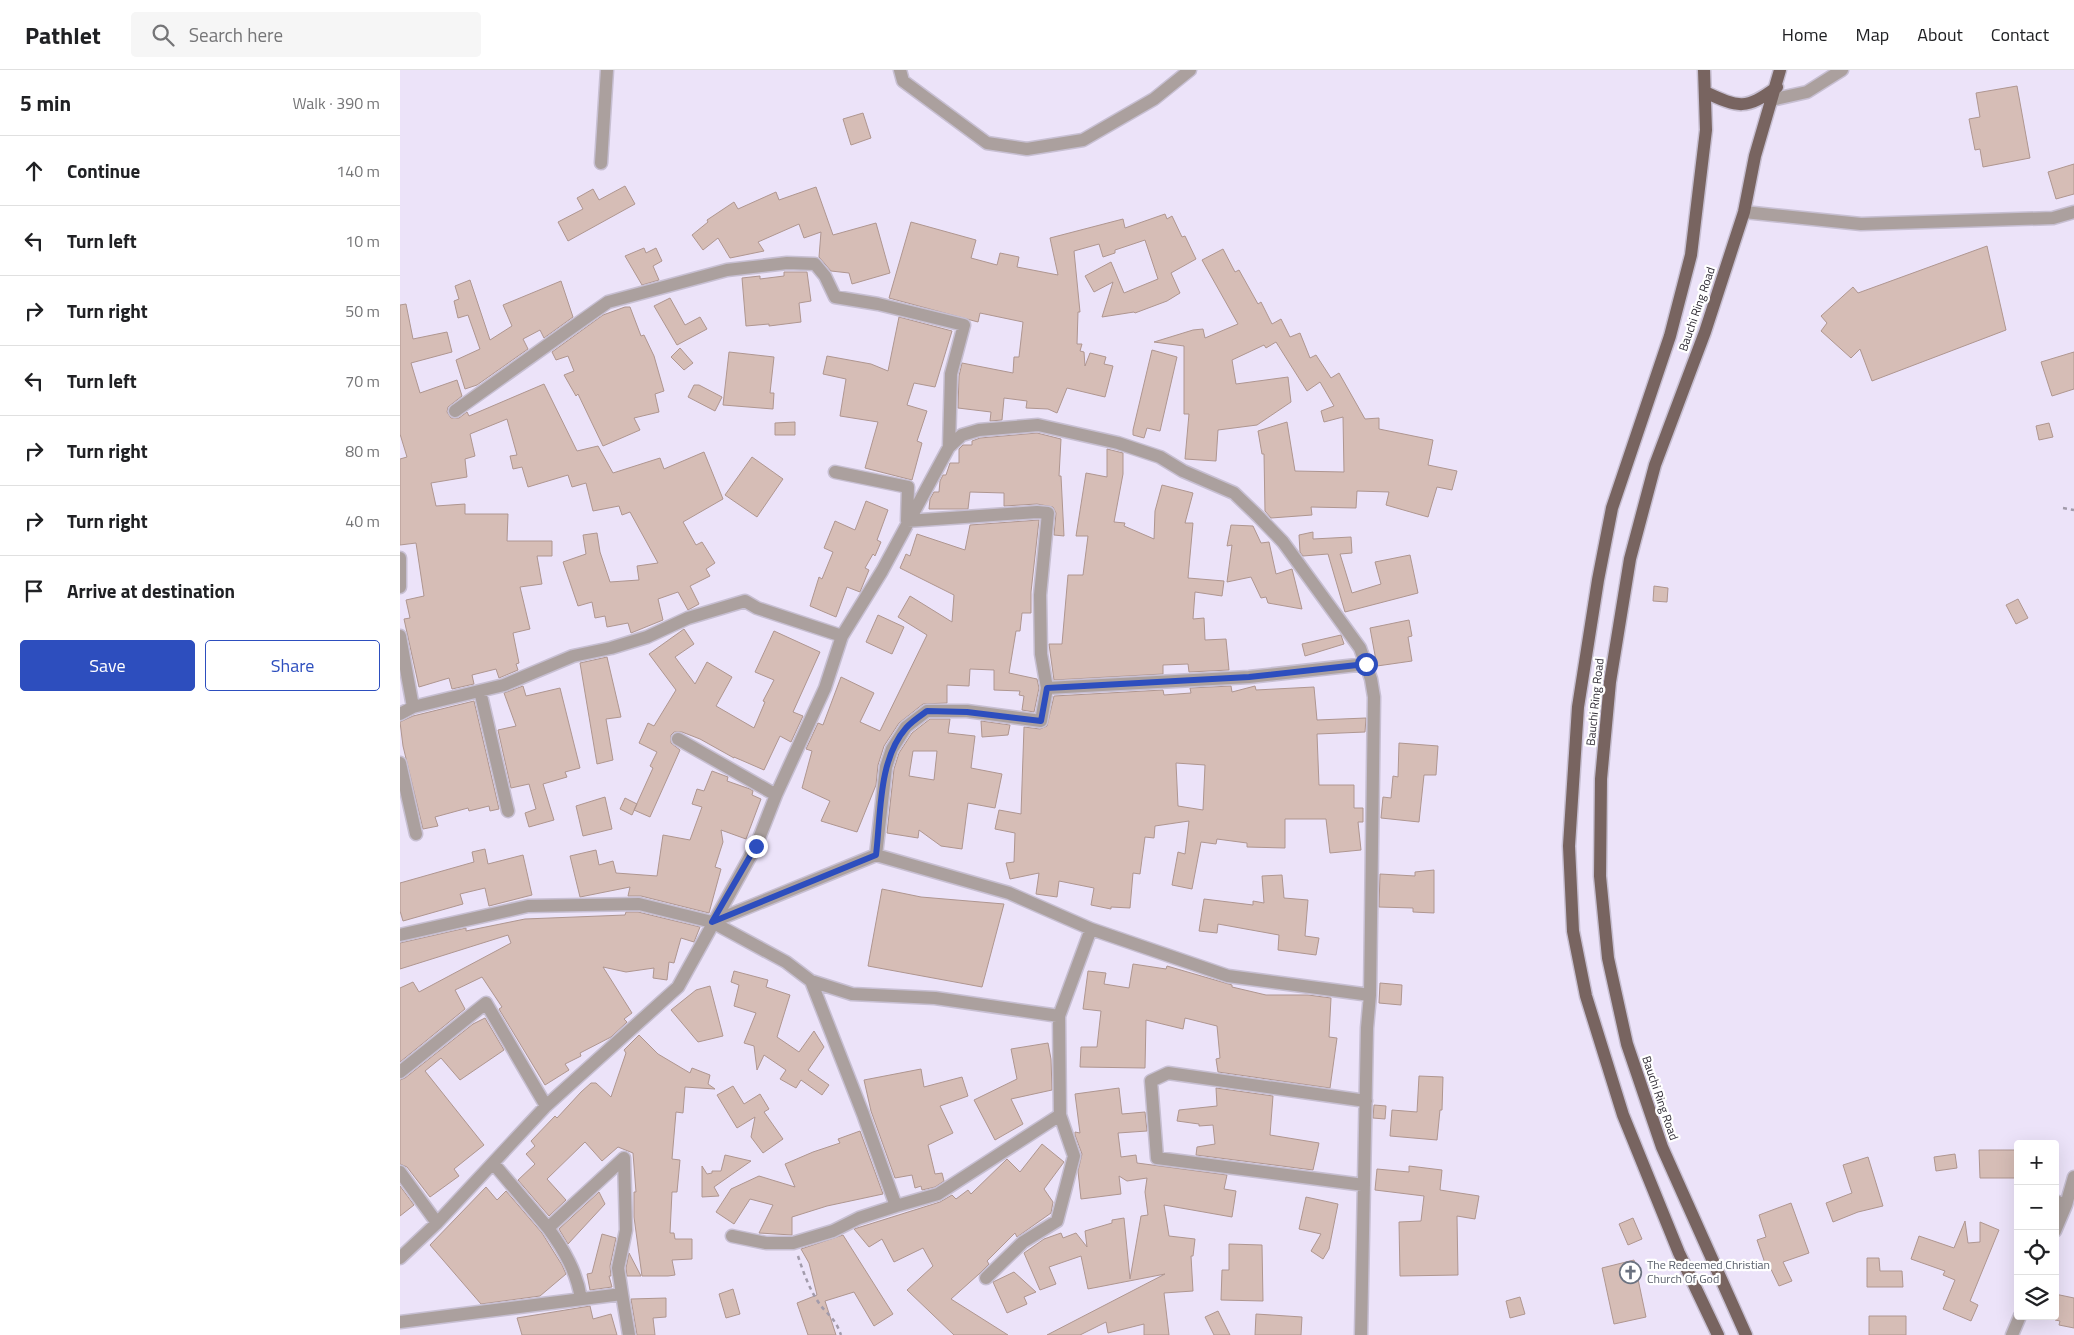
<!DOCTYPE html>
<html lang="en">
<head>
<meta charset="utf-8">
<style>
	:root { --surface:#fff; --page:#f6f6f6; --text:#202124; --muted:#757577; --line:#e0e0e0; --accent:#2d4ebe }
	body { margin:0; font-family:"Titillium Web",sans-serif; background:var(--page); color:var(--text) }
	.controls { position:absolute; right:15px; bottom:15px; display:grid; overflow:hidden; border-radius:5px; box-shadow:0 5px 20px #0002 }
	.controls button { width:45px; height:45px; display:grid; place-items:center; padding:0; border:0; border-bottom:1px solid var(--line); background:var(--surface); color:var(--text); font:25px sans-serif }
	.stop { position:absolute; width:15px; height:15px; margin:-11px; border:4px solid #2d4ebe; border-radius:50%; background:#fff }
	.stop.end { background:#2d4ebe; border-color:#fff; box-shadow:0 1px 5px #0008 }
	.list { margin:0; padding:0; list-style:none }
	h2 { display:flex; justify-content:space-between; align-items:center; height:65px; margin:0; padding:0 20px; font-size:21px }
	h2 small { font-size:16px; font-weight:400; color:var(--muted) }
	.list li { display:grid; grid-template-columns:32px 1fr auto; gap:15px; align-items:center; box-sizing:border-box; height:70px; padding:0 20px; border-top:1px solid var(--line) }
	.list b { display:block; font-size:19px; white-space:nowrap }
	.list em { font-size:16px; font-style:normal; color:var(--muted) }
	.actions { display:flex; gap:10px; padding:15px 20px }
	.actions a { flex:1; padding:11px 0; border:1px solid var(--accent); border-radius:5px; text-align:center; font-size:18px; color:var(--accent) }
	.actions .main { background:var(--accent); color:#fff }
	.icon { flex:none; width:28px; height:28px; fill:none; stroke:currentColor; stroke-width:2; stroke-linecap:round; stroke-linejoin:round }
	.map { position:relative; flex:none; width:1674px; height:1265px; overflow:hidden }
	header { display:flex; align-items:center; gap:30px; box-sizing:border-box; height:70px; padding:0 25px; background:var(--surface); border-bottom:1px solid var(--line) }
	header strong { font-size:24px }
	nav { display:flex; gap:28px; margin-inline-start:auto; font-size:18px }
	.search { width:350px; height:45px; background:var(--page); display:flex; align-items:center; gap:12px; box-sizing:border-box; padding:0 18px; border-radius:5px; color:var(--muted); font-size:19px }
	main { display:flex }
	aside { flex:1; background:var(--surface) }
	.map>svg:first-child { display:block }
	.building { fill:#d6bdb6; stroke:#af9690; fill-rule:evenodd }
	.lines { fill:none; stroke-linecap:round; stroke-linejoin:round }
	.minor-casing { stroke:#c7bfd2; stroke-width:15 }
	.primary-casing { stroke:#c7bfd2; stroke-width:15 }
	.path { stroke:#a29bab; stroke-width:2.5; stroke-dasharray:4 4; stroke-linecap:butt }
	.minor { stroke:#aba09e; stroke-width:12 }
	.primary { stroke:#786460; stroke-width:12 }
	.route { stroke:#2d4ebe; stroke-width:6 }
	.labels { text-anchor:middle; stroke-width:4.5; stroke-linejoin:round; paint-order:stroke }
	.street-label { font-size:12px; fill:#322e37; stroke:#fff }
	.worship-label { font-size:12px; fill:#5b616d; stroke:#fff; text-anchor:start }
</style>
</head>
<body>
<header>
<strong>Pathlet</strong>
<div class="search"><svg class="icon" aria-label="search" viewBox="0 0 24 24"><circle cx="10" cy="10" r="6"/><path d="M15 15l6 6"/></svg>Search here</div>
<nav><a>Home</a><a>Map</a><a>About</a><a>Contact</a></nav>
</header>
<main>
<aside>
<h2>5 min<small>Walk · 390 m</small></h2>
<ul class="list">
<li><svg class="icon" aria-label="ahead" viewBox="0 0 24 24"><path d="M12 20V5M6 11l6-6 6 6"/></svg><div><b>Continue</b></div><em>140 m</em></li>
<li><svg class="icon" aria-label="left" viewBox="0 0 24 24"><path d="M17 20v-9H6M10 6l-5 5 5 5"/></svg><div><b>Turn left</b></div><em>10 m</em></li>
<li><svg class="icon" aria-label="right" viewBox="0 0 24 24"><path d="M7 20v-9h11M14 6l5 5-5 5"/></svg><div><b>Turn right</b></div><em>50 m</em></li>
<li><svg class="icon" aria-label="left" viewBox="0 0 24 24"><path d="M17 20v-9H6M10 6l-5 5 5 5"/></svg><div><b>Turn left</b></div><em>70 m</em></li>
<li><svg class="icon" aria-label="right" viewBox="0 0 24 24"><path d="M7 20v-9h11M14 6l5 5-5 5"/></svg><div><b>Turn right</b></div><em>80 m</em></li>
<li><svg class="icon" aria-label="right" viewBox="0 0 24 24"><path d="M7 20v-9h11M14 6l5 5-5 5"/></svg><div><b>Turn right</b></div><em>40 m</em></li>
<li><svg class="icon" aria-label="arrive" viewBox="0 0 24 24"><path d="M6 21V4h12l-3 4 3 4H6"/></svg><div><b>Arrive at destination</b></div></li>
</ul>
<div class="actions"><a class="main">Save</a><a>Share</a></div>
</aside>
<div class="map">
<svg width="1674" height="1265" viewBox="0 0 1674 1265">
	<rect width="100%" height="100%" fill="#ece3f9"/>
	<path class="building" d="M1617,16L1630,88L1583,97L1580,79L1575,80L1569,49L1580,47L1576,23Z
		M463,43L471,68L451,75L443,49Z
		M1674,94V124L1656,129L1648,102Z
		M225,116L235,134L168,171L158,152L183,139L177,128L193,119L199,130Z
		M416,117L433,165L476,153L490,203L452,214L449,203L431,201L419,187L421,162L404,168L399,154L358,172L364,181L330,188L318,168L303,180L292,165L308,152L307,150L334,132L338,139L376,122L379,130Z
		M765,144L767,149L772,146L782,167L785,166L796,189L771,203L780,223L767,231L735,243L734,242L702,247L713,212L694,222L685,206L711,192L724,223L758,209L745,170L715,180V183L703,187L699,174L674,181L680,242H678L677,274H682L680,281L684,282L685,296L690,283L706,287L704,294L713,296L705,327L667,318L657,343L648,339L626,338L627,331L604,328L602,350L590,351L591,342L558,338L559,306L562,293L613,303L614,287H619L623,252L580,243L578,252L489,228L511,152L576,170L571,188L597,195L600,183L619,187L617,197L658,205L650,168L723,149L725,158Z
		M1587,176L1606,260L1472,311L1460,279L1451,288L1421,261L1427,253L1421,246L1453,217L1458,223Z
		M244,178L246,183L256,178L262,191L253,196L259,210L242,215L225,186Z
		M823,179L835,202L839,200L858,234L861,232L872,254L881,249L890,267L900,263L910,288L916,285L931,308L939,303L965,349L979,348V359L1033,370L1028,395L1057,401L1052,420L1037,417L1028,447L986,435L989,422L957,421L956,438L911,437L912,445L871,448L865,441L864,384H862L858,361L887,352L895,401L944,402L943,347L924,352L921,341L934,336L920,312L907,321L876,272L866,278L864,275L832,290L836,314L888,307L891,332L857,355L818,360L816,391L785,389L789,344H784V276L754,272L793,260L803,259L805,268L838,254L802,190Z
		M384,202H407L411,231L399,233L401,252L369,256V254L346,256L342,208L360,206V209L384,206Z
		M70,210L90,270L112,256L103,235L161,211L173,247L144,268L140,260L123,269L128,279L77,315L65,319L56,290L80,279L68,245L58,248L54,231L59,229L55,216Z
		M270,228L285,255L300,247L307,259L277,275L254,236Z
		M6,234L13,269L47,262L52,282L11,293L20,323L57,310L62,326L48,337L47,342L51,348H59L67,342L69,346L144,314L177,381L198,376L213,403L260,388L264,399L304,382L323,429L283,452L296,475L302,472L315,493L306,499L310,506L290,516L299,534L288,540L278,522L258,529L263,550L231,563L228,553L207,557L205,546L195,548L192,532L178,536L163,492L186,484L183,465L197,463L200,482L210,512L239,510L237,496L258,493L230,442L222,445L219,436L193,441L186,413L172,417L168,405L128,417L122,397L113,399L110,386L117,385L107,349L70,364L75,386L65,389L67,407L31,413L36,436L65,434V444H108L107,471H152V486H137L142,514L120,517L130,559L113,563L119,593L116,594L118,600L99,608L96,599L72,605L74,614L52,619L49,608L19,617L4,549L10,548L6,530L24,526L16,473L0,475V389L7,387L0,364V235Z
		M225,237H230L241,266L244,265L254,286L264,321L255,324L259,342L234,348L240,360L203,376L178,324L176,326L164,305L174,301L168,286L156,290L152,282L203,245Z
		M499,247L552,261L535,317L514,313L507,335L527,341L517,371L522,373L512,410L465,398L478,352L440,346L446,309L423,304L427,286L471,294L488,301Z
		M280,278L293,293L284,300L271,287Z
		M752,280L777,287L760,361L747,358L744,368L733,365V360Z
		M329,282L374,287L370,323H374L373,339L323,335Z
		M1674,282V319L1652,326L1641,292Z
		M294,315H299L322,327L315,341L288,327Z
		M395,352V365H375V353Z
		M1649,353L1653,367L1639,370L1636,356Z
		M637,363L661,369L659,406H661L664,466L654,465L656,443L653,437L637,434L604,436V423L570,422L568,439H529L530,429L534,422H539L540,411L543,405H546L550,393H559V379L563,375H572V371L580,368Z
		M707,379L723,383V404L714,452L725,453L724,456L754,469L755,441L762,415L793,423L785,453H793L788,508L824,511L822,526L795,522L793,549L804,548L805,570L826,569L829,600L789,602L788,594L763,595V604L654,610L649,574H662L668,505H683L688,466H676L686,403L707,407Z
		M352,387L383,409L357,447L325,425Z
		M466,431L488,440L477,470L481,472L475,486L473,484L465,498L469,500L460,522L447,517L436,547L410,536L419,507L422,509L433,482L424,478L435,451L455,460Z
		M639,450L631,522V543H622L620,561H616L609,603L637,609L639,618L634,642L622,640L624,626L619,625L620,621L594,620V600L570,599L569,616L547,615V633L523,634L499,653L484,676L478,695L476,715L457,762L421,751L430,731L402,718L412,681L406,679L418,653L423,655L441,607L474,623L460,652L480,661L527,565L498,547L510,526L552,552L554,525L500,498L506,484L510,486L517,464L565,480L570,455Z
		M831,455L853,456L861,473L869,472L876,504L892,499L902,539L868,533L866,527L861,528L851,507L827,512L832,475L827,476Z
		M913,462V469L951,467L952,483L940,484L952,523L981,514L975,492L1010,485L1018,523L945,542L928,484L903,486L900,482L899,465Z
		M1254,516L1268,518L1267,532L1253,531Z
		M1618,529L1628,548L1616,554L1606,535Z
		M478,545L504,557L492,584L466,572Z
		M1009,550L1012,566L1008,567L1012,591L977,596L970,558Z
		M284,559L294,574L275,587L295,614L307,592L332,607L316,636L354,658L365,632L363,631L374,610L355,602L374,561L420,582L393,642L403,646L391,672L380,666L364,700L334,687V688L300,669L282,662H274L271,665V673L280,680L250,747L234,740L253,698L250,696L257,682L239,673L248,653L254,656L276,620L249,584Z
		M941,565L944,574L905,586L902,574Z
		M207,587L221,647L206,649L213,690L197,694L180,593Z
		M123,616L126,626L160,618L180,698L165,702L167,707L143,714L154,750L129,757L125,743L136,739L129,714L111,718L98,660L116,656L104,623Z
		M831,616L832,622L855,616L856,620L914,617L917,650L966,648L965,662L917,664L919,715H954V738H963V752H958L961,780L930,783L926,749H885V778L847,777V773L817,769L816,774L801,772L792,819L772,815L778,782L785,784L789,751L755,756L754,768L745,767L740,804L733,803L730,838L711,837V839L691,835L694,818L659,811L657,827L636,824L639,803L610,809L606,793L614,792L615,763L595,759L599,740L621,744L624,657L640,659L647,656L654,626L763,620L764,625L791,623L790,618ZM776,693L805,695L803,740L778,736Z
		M74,631L99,739L90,741L89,736L69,741L68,738L35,747L38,756L23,759L3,676L0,652L13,646Z
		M530,649H550L548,663L575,666L571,698L602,704L595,738L568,733L562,779L541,776L519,760L518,768L487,763L494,699L499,683L512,663ZM513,681H537L534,710L509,706Z
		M581,651L610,655L608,665L582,667Z
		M999,673L1038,676L1036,705H1024L1019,752L981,748L983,727L991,728L993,706L998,707Z
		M312,701L328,707L327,711L350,719L353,721L352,725L361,729L346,769L321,760L323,772L315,797L321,799L309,843L241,826H228L230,817L180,827L170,786L196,780L199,795L213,791L216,803L257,806L263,765L290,770L302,737L292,734L297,719L304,721Z
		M205,727L212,759L183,766L176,736Z
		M225,728L237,734L232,745L220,739Z
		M85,779L88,794L123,785L132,825L89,836L85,818L60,824L63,834L3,851L0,841V813L74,792L72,782Z
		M1034,800V843L1013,842V838L979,837L980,804L1015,806V802Z
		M882,805L884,828L908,830L905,866L919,868L916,885L878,880L879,865L818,854L817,863L799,861L804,829L853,835V831L864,833L862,806Z
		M482,819L521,827L604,834L582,917L468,896Z
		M226,842H238L300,857L294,872L281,868L274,893L269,892L267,910L253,908L254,898L226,902L203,897L232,943L224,949L227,952L211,967L180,983L181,986L165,994L169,1000L145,1015L99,939L102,937L82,907L55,920L65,939L0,992V918L13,912L19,922L111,873L108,865L0,899V873L66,858V861L125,849L225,845Z
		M733,894L766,899L767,896L832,915V917L866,925H908L931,928L929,967L937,968L930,1018L818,1002L816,989L820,988L817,956L785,948L783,959L746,950L745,998L680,997L681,977H697L701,941L683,939L688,901L706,903L704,914L729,918Z
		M334,901L368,910L366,917L390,925L377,967L399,982L414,961L424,977L408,1000L429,1015L422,1025L401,1010L396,1018L380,1009L386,1000L364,985L357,1000L354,976L344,973L356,943L334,936L339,915L331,912Z
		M980,913L1002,915L1001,935L979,933Z
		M310,916L323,966L298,972L271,940L296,920Z
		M85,948L104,980L60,1010L41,988L25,1001L84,1075L54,1099L59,1106L30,1127L7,1097L0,1094V1010L5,1008L73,954Z
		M239,965L258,984L290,1003L292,998L310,1005L308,1014L315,1019L285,1017L283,1043L276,1042L272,1089L280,1090L277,1122H272L270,1163H274L275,1169H292V1189L272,1190L275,1205L268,1206H242L234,1147V1122H236L233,1083L218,1077L202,1091L185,1072L147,1109L166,1130L149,1146L118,1110L135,1094L126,1084L135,1076L131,1071L155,1046L157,1048L181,1022L191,1013H196L211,1027L226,983L224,980Z
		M648,973L651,989L652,1020L611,1029L623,1054L595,1070L574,1030L617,1009L611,979Z
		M521,999L524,1017L562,1007L568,1026L540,1036L553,1063L528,1075L535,1104L542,1103L544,1111L535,1117L522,1120L521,1116L515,1118L512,1105L495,1108L471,1041L464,1010Z
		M1019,1006L1043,1007L1042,1040H1040L1037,1070L990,1066L992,1040L1017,1042Z
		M333,1016L344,1034L360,1024L369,1039L364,1042L383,1069L363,1083L351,1067L355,1047L337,1058L317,1025Z
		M719,1018L722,1044L745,1042L747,1061L718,1063L721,1087L736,1085L737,1093L827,1105L824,1119L836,1121L832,1147L764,1135L769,1166L795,1169L793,1186H791L793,1221L764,1223L769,1265H744V1254L708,1263L706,1252L680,1265H647L765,1204L688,1219L681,1186L649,1197L656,1214L640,1220L624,1183L644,1169L661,1163L663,1168L676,1163L687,1177L685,1161L712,1153V1150L724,1148L730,1209L741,1146L748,1145L745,1122L747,1108L727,1111L719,1106L721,1124L681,1129L678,1101L682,1084L675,1065V1062L680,1063L675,1024Z
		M816,1018L873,1026L870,1065L919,1073L913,1100L796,1085L797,1077L815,1074L813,1055L799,1056V1054L777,1051L779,1040L817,1036Z
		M974,1035L986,1036L985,1049L973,1048Z
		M460,1061L483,1124L427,1136L392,1147V1165L359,1163L373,1135L350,1129L334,1154L316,1142L331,1119L359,1106L395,1117L385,1094L413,1082L440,1073L438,1069Z
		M642,1074L664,1092L644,1119L653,1132L651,1143L617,1167L615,1163L587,1191L589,1194L579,1204L551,1229L608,1265H554L507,1220L533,1196L523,1178L494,1192L482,1169L469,1177L454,1159L540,1132L552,1125L556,1129L568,1120L571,1124L607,1089L620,1102Z
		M1579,1080H1616V1108H1580Z
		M1555,1084L1557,1098L1536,1101L1534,1087Z
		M325,1085L351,1091L314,1117L319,1126L302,1127V1096L307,1104L312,1103V1101H321Z
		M1468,1087L1483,1136L1458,1142L1433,1152L1426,1133L1452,1123L1443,1095Z
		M1009,1096L1042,1100L1040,1120L1079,1126L1075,1149L1057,1146L1058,1205L1000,1206L999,1152L1021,1151L1024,1126L975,1120L977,1099L1009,1102Z
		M0,1116L14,1135L0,1146Z
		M86,1117L97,1130L106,1121L142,1163L162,1195L166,1204L140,1226L81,1234L30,1175Z
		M199,1122L205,1134L168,1174L159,1159Z
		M906,1127L938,1134L929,1179L923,1189L911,1181L921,1164L899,1159Z
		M1391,1133L1409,1183L1383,1192L1392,1211L1379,1216L1369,1195L1366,1196L1357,1170L1366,1167L1359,1145Z
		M1233,1148L1242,1169L1228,1175L1219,1154Z
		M1565,1151L1568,1173L1580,1172V1152L1599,1160L1570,1231L1578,1235L1571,1251L1543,1239L1555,1210L1543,1205L1545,1201L1511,1189L1519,1166L1554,1178Z
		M202,1164L216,1168L210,1196L211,1206H209L212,1217L190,1220L187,1204L192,1203Z
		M443,1165L493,1244L474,1256L454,1222L425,1231L436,1265H408L397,1233L417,1225L409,1193L401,1179Z
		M829,1174L862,1175L863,1231L821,1230L822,1200H829Z
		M229,1183L241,1206H227L226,1198Z
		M1467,1188H1479L1480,1201H1502L1503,1217H1467Z
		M1234,1190L1246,1247L1214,1254L1202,1198Z
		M614,1202L636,1222L624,1227L627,1234L607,1243L593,1212Z
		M333,1219L340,1244L326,1248L319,1224Z
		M1655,1224L1674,1228V1258L1659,1255L1660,1251L1655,1250Z
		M1120,1227L1125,1244L1110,1248L1106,1231Z
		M266,1228V1247L253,1248L255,1265H237L231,1229Z
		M190,1236L193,1249L211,1244L217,1265H122L117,1248Z
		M818,1241L830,1265H814L805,1247Z
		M856,1244L902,1247L901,1265H855Z
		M1469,1246H1506V1265H1469Z"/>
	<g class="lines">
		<defs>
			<path id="minor" d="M500,0L503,11L587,73L627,79L683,70L754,29L790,0
				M1371,30L1407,22L1442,0
				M201,93L207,0
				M1344,142L1461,154L1653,148L1674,142
				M55,341L208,232L327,200L387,193L415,194L425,206L435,227L478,234L564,255L551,304L549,377
				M435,402L508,417L507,451L637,442L648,443L640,525L641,584L647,618L641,651L567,641H527L506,657L492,679L486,697L476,785
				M0,488V517
				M0,566L13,637
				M647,618L849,607L966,594
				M80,621L108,741
				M0,644L13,637L104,615L173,586L211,578L247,567L288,548L345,531L357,538L442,566
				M278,669L376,725
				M0,693L16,764
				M312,852L476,785L609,823L691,859
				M0,865L128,836L239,834L312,852L386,892L411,911L452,924L535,928L659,946L691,859L828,906L970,925
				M411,911L463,1044L496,1136L538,1124L660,1045
				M0,1002L86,933L146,1036
				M93,1093L148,1158L224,1088
				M0,1102L37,1153
				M964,1115L757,1088L751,1011L768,1003L966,1031
				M1655,1131L1666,1135L1655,1161
				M1666,1135L1674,1107
				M148,1158C164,1180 177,1202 181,1229
				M332,1166L366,1173H393L433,1161L459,1148L496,1136
				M0,1188L37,1153L146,1036L278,917L356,776L376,725L425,618L442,566L482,501L549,377L562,365L579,360L638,355L718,373L760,387L783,401L834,423L859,447L883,472L960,578L971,609L974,627L970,925L967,958L961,1265
				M586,1208L623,1172L657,1151L674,1086L660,1045L659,946
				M222,1224L218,1198L226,1160L224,1088
				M0,1252L222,1224L229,1265
				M1612,1265L1620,1246"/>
			<path id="primary" d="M1304,0L1306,60L1291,185L1270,266L1212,438L1198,510L1178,637L1169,776L1173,861L1186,926L1223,1045L1279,1183L1318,1265
				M1305,22C1339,38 1346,40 1377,17
				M1346,1265L1262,1077L1227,974L1208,888L1200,806L1201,709L1210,612L1230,489L1255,395L1305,262L1344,142L1355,86L1380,0"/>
		</defs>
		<use href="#minor" class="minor-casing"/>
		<use href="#primary" class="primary-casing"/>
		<path class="path" d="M1663,438L1674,440
			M398,1186C403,1201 408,1216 417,1230C426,1245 434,1245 441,1265"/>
		<use href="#minor" class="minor"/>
		<use href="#primary" class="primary"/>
	</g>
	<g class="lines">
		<path class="route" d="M356,776L312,852L476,785C481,745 478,690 506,658C511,652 520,646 527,641L567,642L641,651L647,618L849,607L966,594"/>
	</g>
	<defs>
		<symbol id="church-ring" viewBox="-11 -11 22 22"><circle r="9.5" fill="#fff" stroke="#6b7280" stroke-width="1.5"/><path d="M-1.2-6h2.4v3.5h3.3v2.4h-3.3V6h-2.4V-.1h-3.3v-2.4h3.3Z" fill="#6b7280"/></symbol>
	</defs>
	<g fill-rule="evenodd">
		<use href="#church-ring" x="1218" y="1190" width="25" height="25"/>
	</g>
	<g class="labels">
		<g class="street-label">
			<text transform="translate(1297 239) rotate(-71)" y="4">Bauchi Ring Road</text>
			<text transform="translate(1195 632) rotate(-84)" y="4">Bauchi Ring Road</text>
			<text transform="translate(1260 1028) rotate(71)" y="4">Bauchi Ring Road</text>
		</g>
		<g class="worship-label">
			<text x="1247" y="1199">The Redeemed Christian<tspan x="1247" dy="14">Church Of God</tspan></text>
		</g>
	</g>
</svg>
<div class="controls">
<button>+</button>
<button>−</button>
<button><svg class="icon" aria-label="locate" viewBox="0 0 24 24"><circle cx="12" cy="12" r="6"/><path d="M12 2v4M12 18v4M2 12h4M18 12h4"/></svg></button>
<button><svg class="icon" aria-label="layers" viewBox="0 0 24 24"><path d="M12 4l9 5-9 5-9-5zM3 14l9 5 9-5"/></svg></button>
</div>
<div class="stop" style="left:966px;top:594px"></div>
<div class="stop end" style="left:356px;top:776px"></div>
</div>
</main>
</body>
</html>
